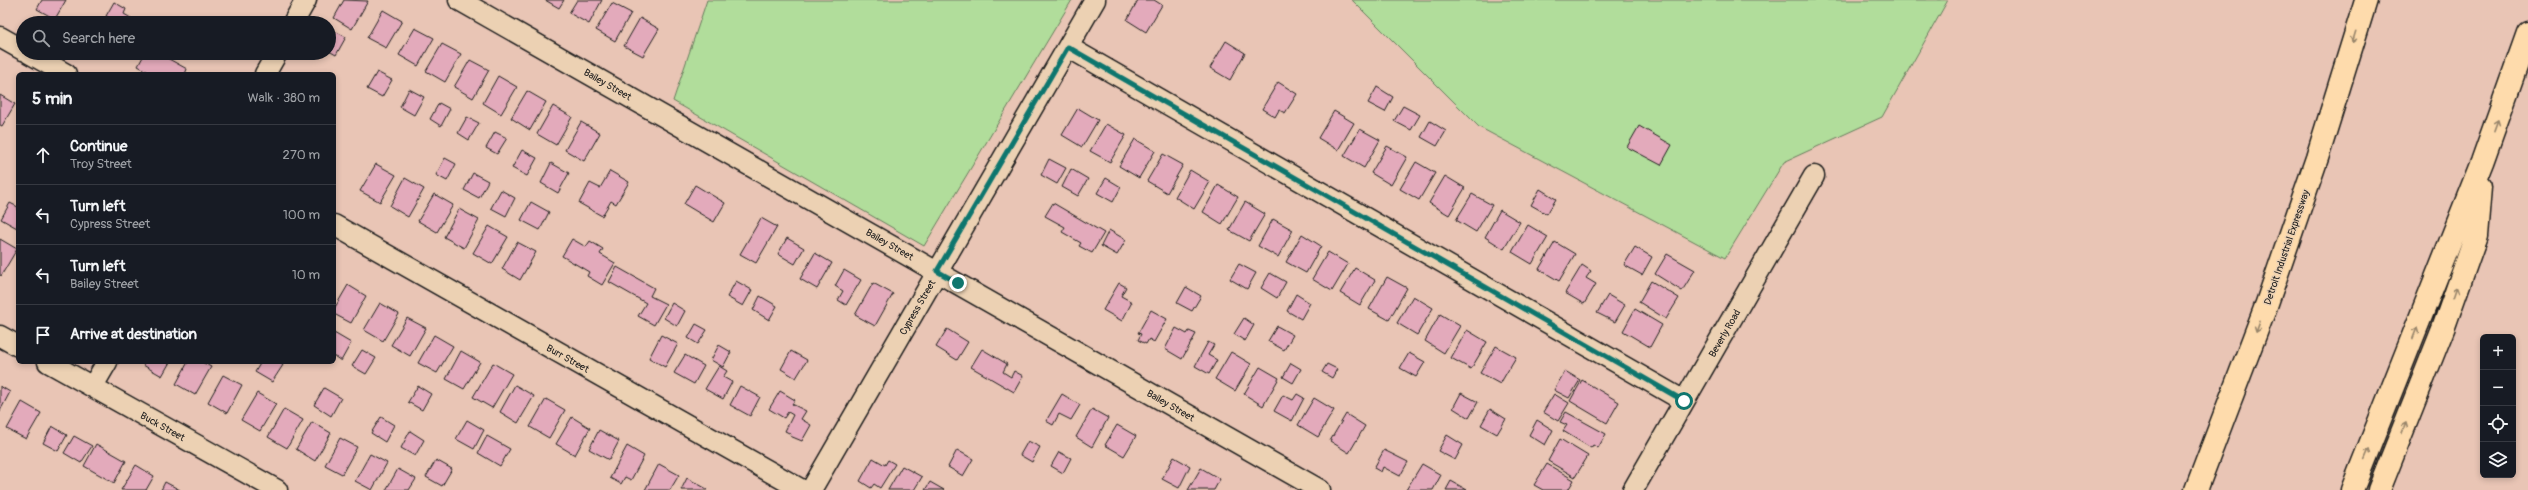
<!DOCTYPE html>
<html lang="en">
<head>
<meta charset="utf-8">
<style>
	:root { --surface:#171b24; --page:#242831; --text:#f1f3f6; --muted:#9ea1a6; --line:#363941 }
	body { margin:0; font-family:Pangolin,sans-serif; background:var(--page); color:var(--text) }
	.controls { position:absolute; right:12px; bottom:12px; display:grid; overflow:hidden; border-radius:6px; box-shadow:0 2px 6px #0003 }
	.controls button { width:36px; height:36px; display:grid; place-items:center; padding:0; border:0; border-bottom:1px solid var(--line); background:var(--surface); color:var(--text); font:20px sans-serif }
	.stop { position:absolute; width:12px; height:12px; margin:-9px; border:3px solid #0f766e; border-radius:50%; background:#fff }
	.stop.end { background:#0f766e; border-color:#fff; box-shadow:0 1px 4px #0008 }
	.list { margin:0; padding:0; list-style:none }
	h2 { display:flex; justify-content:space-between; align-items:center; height:52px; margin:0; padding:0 16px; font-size:17px }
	h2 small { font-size:13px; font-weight:400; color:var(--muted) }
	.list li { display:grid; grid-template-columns:26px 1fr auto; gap:12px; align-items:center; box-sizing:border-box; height:60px; padding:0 16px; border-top:1px solid var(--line) }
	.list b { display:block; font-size:15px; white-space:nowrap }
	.list p { margin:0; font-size:13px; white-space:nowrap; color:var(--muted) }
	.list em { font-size:13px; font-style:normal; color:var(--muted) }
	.icon { flex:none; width:22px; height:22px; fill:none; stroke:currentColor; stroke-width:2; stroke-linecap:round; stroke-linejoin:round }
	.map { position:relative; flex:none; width:2528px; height:490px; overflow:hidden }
	.search { position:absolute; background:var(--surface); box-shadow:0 2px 6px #0003; left:16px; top:16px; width:320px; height:44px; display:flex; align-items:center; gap:10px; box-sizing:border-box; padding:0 14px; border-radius:22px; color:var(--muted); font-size:15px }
	.panel { position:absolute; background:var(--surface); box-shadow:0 2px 6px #0003; left:16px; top:72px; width:320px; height:292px; border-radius:6px }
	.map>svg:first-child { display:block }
	.green { fill:#b1dd9b; stroke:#667c5c }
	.building { fill:#e3aabb; stroke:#1c1c1c }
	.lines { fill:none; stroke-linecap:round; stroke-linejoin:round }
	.minor-casing { stroke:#1c1c1c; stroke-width:23 }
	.highway-casing { stroke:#1c1c1c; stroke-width:25 }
	.minor { stroke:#ecd1b3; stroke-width:20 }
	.highway { stroke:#fedbac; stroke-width:22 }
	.oneway { stroke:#98856b }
	.route { stroke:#0f766e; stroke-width:5 }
	.labels { text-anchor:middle; stroke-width:3; stroke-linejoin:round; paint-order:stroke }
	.street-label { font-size:10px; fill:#1c1c1c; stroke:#ecd1b3 }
</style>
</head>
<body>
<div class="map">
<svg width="2528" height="490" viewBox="0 0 2528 490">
	<rect width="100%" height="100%" fill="#e9c5b5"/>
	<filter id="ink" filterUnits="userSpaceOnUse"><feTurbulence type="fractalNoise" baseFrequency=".025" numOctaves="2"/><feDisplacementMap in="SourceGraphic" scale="8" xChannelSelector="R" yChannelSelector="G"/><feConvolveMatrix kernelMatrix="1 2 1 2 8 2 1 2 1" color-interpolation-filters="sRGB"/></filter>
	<g filter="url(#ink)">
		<path class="green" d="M707,0H1072L924,246L673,101Z
			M1352,0H1948L1882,117L1784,162L1725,258L1479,127Z"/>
		<path class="building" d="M42,0H66L55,19L37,9Z
			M344,0L368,1L352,29L334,18Z
			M545,0H564L559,8Z
			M577,0H602L589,24L569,13Z
			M1138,0H1154L1162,5L1146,32L1127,20Z
			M114,2L126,9L124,14L131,18L128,23H112L113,20L106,16Z
			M612,3L631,13L615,41L596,30Z
			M383,10L402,21L386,48L367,38Z
			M640,18L659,29L643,56L624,46Z
			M329,28L346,37L336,55L329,51Z
			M415,28L434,38L418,66L399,55Z
			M1226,41L1245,53L1230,80L1210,68Z
			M442,44L461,54L445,82L426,71Z
			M145,53H158L187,69L185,74H152L138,66Z
			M470,60L489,70L473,98L454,87Z
			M377,72L392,80L382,97L367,89Z
			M498,76L517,87L501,114L483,103Z
			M1278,82L1297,94L1285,113L1279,110L1275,117L1262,109Z
			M1377,87L1393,97L1385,112L1368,103Z
			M409,89L424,97L414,115L400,107Z
			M527,91L546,102L530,130L511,118Z
			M0,95L15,104L2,126L0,125Z
			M439,103L450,109L441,126L430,119Z
			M553,106L572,117L556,145L537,134Z
			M1403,106L1420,115L1411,130L1394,121Z
			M1078,108L1098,120L1082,147L1062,135Z
			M1334,111L1354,123L1338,150L1318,138Z
			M467,117L479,123L469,140L458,133Z
			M1430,121L1446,131L1437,146L1421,137Z
			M581,122L600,133L584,161L565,150Z
			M1106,124L1126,135L1110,162L1090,151Z
			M1639,126L1672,145L1661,165L1627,147Z
			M1360,129L1380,140L1364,168L1344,156Z
			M495,132L507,138L497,154L486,148Z
			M1135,139L1155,151L1139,178L1119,166Z
			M1387,146L1407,157L1391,185L1371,173Z
			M522,150L537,158L527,176L512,168Z
			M1163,154L1183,165L1167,193L1147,181Z
			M445,158L456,164L447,181L436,175Z
			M1049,159L1066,168L1057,184L1041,175Z
			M1416,162L1435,173L1419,200L1400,189Z
			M551,163L569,173L558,193L541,183Z
			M376,164L396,175L380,202L360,191Z
			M1071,169L1088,179L1078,196L1062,187Z
			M1190,170L1210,182L1194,209L1175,197Z
			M610,171L629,182L616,204L611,201L602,216L579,203L590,183L600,188Z
			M473,173L488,181L479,198L464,190Z
			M1445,176L1465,188L1449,215L1429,203Z
			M405,178L424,189L408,217L390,206Z
			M1106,178L1121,187L1113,202L1097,193Z
			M695,185L725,203L714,222L684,204Z
			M1218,185L1238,197L1222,224L1203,212Z
			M1540,189L1556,199L1547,214L1531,205Z
			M501,190L515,198L506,216L491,208Z
			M434,194L453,205L437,232L418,221Z
			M1472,194L1492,205L1476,232L1456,220Z
			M531,202L549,212L540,230L521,220Z
			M1245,202L1265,214L1249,241L1229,230Z
			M10,203L18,207L17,228L1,219Z
			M1053,203L1104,233L1092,253L1079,246L1081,243L1062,232L1065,227L1045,216Z
			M459,209L479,220L464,248L444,237Z
			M1500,210L1520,222L1504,249L1485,237Z
			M761,218L777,227L756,263L740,254Z
			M1273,219L1293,230L1278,257L1258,246Z
			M1528,225L1548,237L1532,264L1512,252Z
			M489,226L508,237L492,264L473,253Z
			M1109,230L1126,240L1117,255L1101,246Z
			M1302,234L1321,246L1306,273L1286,262Z
			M787,238L804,248L795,264L778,254Z
			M0,239L17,249L1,276L0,275Z
			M572,239L586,247L590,241L603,249L600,254L615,263L602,285L587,276L589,272L562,256Z
			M517,242L536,252L520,280L502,269Z
			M1555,242L1575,254L1559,281L1539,269Z
			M1635,247L1652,257L1642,275L1624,265Z
			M1328,252L1348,264L1332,291L1312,279Z
			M815,253L832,263L817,289L800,279Z
			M1667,254L1695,270L1682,291L1655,274Z
			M1239,264L1256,273L1247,289L1230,279Z
			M1582,265L1591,271L1586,278L1596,284L1584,304L1565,293Z
			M617,267L654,288L650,296L666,304L654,325L638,316L646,303L609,282Z
			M1355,268L1375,280L1360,305L1340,293Z
			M844,270L861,280L846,305L838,300L843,291L835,286Z
			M1270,273L1286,282L1277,298L1261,288Z
			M1387,277L1407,288L1389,320L1369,309Z
			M736,281L752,290L743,306L727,297Z
			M1651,281L1679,298L1666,319L1639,302Z
			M873,283L893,294L875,326L855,315Z
			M1119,283L1126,287L1121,296L1132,302L1122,321L1103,310Z
			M348,285L366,296L351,323L334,314V309Z
			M1186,287L1201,296L1192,311L1177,303Z
			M1296,294L1310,303L1301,319L1287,311Z
			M1608,295L1625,305L1615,322L1597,313Z
			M760,296L777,306L769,320L753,310Z
			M1413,296L1433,308L1417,335L1397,323Z
			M380,303L399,314L383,341L364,330Z
			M672,303L685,311L677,326L664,318Z
			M1635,309L1662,325L1650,347L1623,331Z
			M1151,310L1167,319L1154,342L1149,339L1146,344L1138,340L1141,334L1138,333Z
			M1440,314L1460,326L1444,353L1425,341Z
			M407,318L426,328L410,356L391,345Z
			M1244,318L1254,325L1245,341L1234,334Z
			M696,324L707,330L698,344L688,338Z
			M1277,326L1293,335L1284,350L1268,341Z
			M1176,328L1187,334L1189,331L1196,334L1182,359L1165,349Z
			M947,329L968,342L957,360L936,347Z
			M1467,330L1487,342L1471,369L1451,358Z
			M334,333L351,343L341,361L334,356Z
			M434,335L453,346L437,373L418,363Z
			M661,335L678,344L665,367L649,358Z
			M1208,342L1214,345L1208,355L1217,360L1209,374L1195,366Z
			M719,345L731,352L723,367L711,360Z
			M1496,346L1516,357L1500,384L1480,373Z
			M982,349L1007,364L1003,372L1011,377L1014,371L1023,376L1014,392L971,367Z
			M362,350L376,358L366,374L352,366Z
			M461,351L480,362L464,389L446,379Z
			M791,351L807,360L796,378L781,369Z
			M1231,352L1251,364L1235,391L1215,379Z
			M1409,353L1425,362L1416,377L1400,368Z
			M685,355L704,366L694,384L674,373Z
			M144,362H170L162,376L143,365Z
			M188,362H202L211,367L195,395L176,384Z
			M261,362H278L283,365L272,382L255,372Z
			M493,363L512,374L492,408L473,397Z
			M1291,363L1301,369L1293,383L1283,377Z
			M1327,364L1337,369L1332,378L1322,372Z
			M719,366L727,371L723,377L732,382L723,399L705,389Z
			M1260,367L1279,378L1263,406L1244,394Z
			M1565,371L1580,380L1569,398L1554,390Z
			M223,375L242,385L227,413L208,402Z
			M1582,380L1619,402L1607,423L1570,401Z
			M515,385L534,396L518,423L500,412Z
			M0,386L10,392L0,411Z
			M418,386L431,394L422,410L408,402Z
			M740,386L760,397L750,416L730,405Z
			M324,388L341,398L331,416L314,405Z
			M780,391L795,400L792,404L806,411L801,419L811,425L802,441L790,436L791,434L785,431L793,415L788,412L784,418L769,409Z
			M257,393L276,404L260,431L241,420Z
			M1461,393L1478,402L1469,418L1453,408Z
			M1062,394L1080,405L1071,420L1059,414L1053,425L1046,421Z
			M1297,394L1304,398L1292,421L1274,411L1283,395L1293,400Z
			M1554,394L1569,403L1558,421L1543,412Z
			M1314,398L1334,410L1318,437L1298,425Z
			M546,399L565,410L549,438L530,427Z
			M22,402L41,413L26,439L7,429Z
			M284,409L303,420L287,448L268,437Z
			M1092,409L1108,418L1092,447L1076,437Z
			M1490,409L1506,419L1497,434L1481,425Z
			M1566,412L1606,434L1598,448L1593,445L1591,448L1563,431L1567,425L1560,422Z
			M1346,414L1365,426L1349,453L1330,441Z
			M381,417L394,425L385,442L371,433Z
			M572,417L590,428L575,455L556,444Z
			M467,420L484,430L474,449L456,439Z
			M1537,420L1553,430L1545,445L1529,435Z
			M312,422L331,433L315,461L296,449Z
			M1117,425L1136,436L1124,456L1105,445Z
			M52,426L67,435L58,451L43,443Z
			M599,430L619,441L609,460L589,449Z
			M410,431L424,440L415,456L401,448Z
			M1447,435L1463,445L1455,460L1438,451Z
			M74,436L92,446L81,463L64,453Z
			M487,436L510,449L500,466L478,453Z
			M340,438L357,447L342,474L325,465Z
			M1560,439L1588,456L1575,477L1548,461Z
			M1028,441L1040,447L1032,462L1020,455Z
			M96,444L126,461L114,483L84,466Z
			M627,446L644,456L631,480L625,477L621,484L610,478Z
			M957,450L973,459L963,476L948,467Z
			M1384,450L1408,462L1400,476L1383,467L1381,472L1374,468Z
			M1059,452L1071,458L1063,473L1051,466Z
			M370,454L387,463L372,490L355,481Z
			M1174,457L1190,466L1179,488L1162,479Z
			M873,458L885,465L888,460L895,464L880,488L874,484L871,488L860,481Z
			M436,460L452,469L442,486L426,477Z
			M659,464L679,475L670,490H645Z
			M1422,464L1441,475L1433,490H1406Z
			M1547,464L1574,480L1568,490H1543L1534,485Z
			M136,465L154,476L146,490H121Z
			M902,466L922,477L914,490H888Z
			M1201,468L1220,479L1214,490H1188Z
			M398,469L416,479L409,490H386Z
			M687,478L707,489V490H681Z
			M1451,481L1467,490H1446Z
			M165,482L180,490H161Z
			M930,482L944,490H925Z"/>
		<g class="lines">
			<defs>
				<path id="minor" d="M459,0L1320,490
					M293,23L306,0
					M0,37L23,50
					M1068,47L1684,401
					M29,53L66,74
					M265,74L277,53
					M334,225L802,490
					M0,336L18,346
					M48,362L277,490
					M93,386L107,362
					M811,490L1095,0
					M1633,490L1814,176"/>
				<path id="highway" d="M2196,490L2266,306L2317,158L2366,0
					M2352,490L2482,162L2528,33
					M2379,490L2443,329L2476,236L2480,187"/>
			</defs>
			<use href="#minor" class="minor-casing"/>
			<use href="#highway" class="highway-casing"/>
			<use href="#minor" class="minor"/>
			<use href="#highway" class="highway"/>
		</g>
		<defs><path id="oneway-shaft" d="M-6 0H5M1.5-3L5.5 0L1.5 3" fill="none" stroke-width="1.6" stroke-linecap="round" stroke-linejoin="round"/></defs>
		<g class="oneway">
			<use href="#oneway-shaft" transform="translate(2354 37) rotate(107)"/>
			<use href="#oneway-shaft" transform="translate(2496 125) rotate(-70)"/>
			<use href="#oneway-shaft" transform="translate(2455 293) rotate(-71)"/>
			<use href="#oneway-shaft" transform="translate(2258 327) rotate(110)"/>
			<use href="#oneway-shaft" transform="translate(2415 333) rotate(-69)"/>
			<use href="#oneway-shaft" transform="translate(2404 428) rotate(-69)"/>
			<use href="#oneway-shaft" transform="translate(2367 454) rotate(-67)"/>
		</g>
	</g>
	<g class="lines" filter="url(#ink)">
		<path class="route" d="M958,283L937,271L1068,47L1684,401"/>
	</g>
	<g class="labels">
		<g class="street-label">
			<text transform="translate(608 84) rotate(30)" y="4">Bailey Street</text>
			<text transform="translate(890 244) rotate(30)" y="4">Bailey Street</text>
			<text transform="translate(2286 247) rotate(-71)" y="4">Detroit Industrial Expressway</text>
			<text transform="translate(917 307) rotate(-60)" y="4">Cypress Street</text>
			<text transform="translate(1724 333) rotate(-60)" y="4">Beverly Road</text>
			<text transform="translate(568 358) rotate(29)" y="4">Burr Street</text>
			<text transform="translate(1171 405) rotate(30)" y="4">Bailey Street</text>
			<text transform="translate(163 426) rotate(29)" y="4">Buck Street</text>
		</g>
	</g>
</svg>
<div class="controls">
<button>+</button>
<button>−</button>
<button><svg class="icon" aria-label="locate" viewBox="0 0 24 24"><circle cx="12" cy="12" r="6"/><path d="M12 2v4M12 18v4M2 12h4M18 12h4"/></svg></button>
<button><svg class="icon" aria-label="layers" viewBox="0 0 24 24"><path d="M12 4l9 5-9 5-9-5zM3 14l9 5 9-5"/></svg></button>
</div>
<div class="stop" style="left:1684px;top:401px"></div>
<div class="stop end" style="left:958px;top:283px"></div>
<div class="search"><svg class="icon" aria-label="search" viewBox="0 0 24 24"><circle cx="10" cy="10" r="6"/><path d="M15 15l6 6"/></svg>Search here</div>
<section class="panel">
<h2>5 min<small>Walk · 380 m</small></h2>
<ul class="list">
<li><svg class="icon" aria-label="ahead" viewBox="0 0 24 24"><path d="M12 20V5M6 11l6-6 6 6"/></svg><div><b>Continue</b><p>Troy Street</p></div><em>270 m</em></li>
<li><svg class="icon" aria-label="left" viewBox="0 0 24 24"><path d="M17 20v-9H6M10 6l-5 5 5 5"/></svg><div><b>Turn left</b><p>Cypress Street</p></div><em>100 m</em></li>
<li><svg class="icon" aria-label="left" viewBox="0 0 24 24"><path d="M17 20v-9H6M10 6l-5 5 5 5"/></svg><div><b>Turn left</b><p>Bailey Street</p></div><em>10 m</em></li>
<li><svg class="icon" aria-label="arrive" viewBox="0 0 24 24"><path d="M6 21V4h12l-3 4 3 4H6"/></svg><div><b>Arrive at destination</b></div></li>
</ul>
</section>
</div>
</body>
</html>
